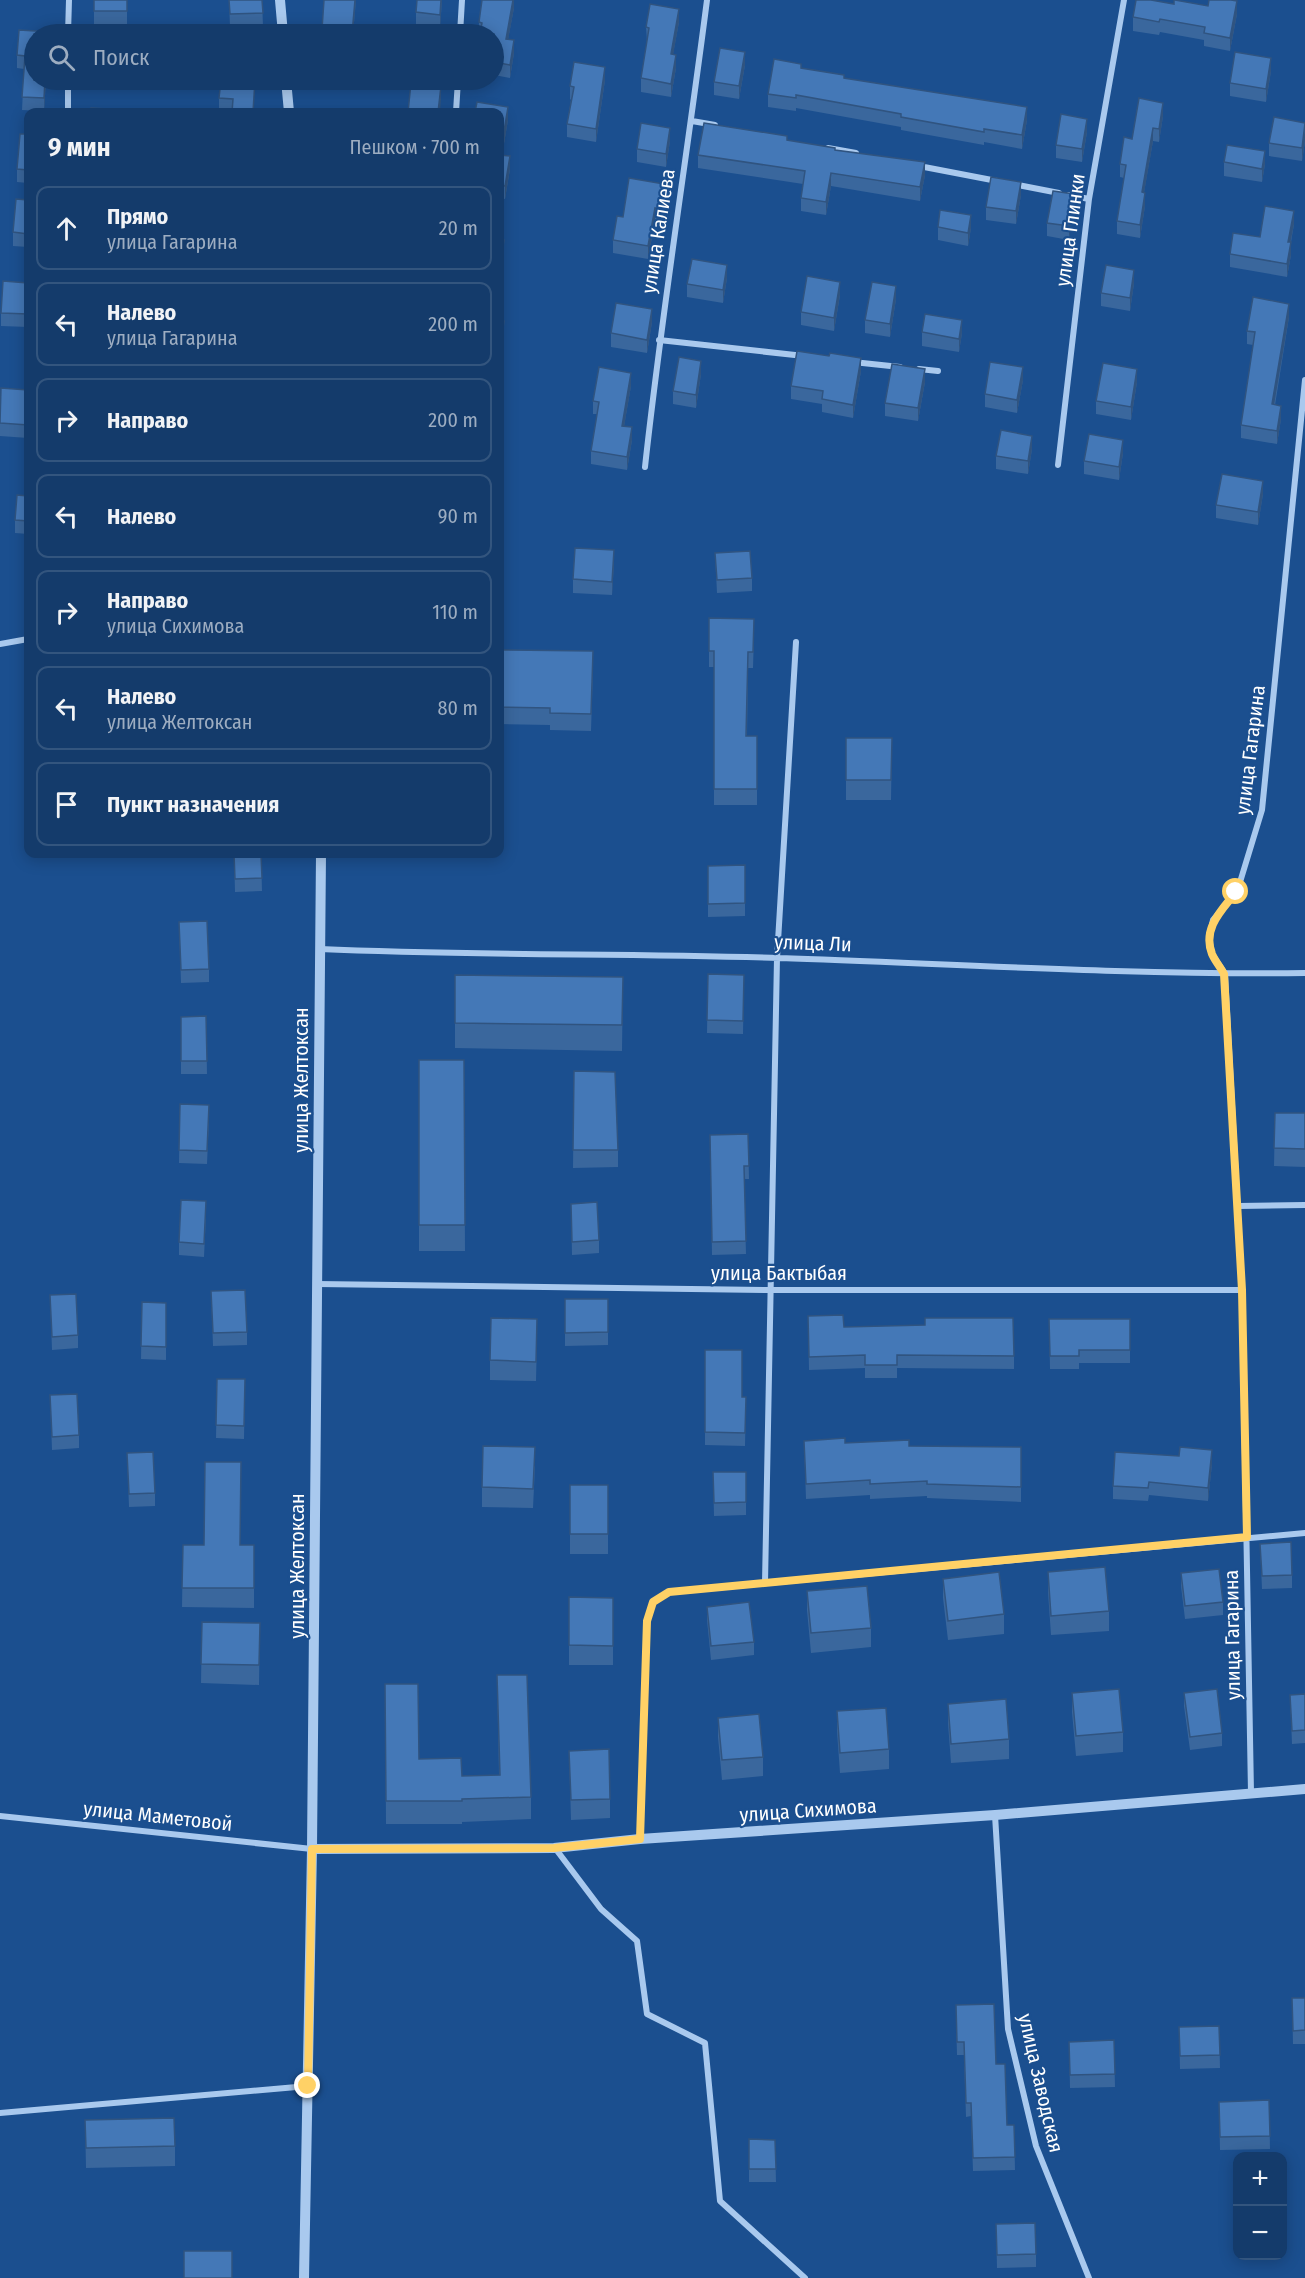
<!DOCTYPE html>
<html lang="ru">
<head>
<meta charset="utf-8">
<style>
	:root { --surface:#143b6b; --page:#1d4271; --text:#f1f3f6; --muted:#9dadc1; --line:#33557e }
	body { margin:0; font-family:"Fira Sans Condensed",sans-serif; background:var(--page); color:var(--text) }
	.controls { position:absolute; right:18px; bottom:18px; display:grid; overflow:hidden; border-radius:12px; box-shadow:0 3px 15px #0003 }
	.controls button { width:54px; height:54px; display:grid; place-items:center; padding:0; border:0; border-bottom:2px solid var(--line); background:var(--surface); color:var(--text); font:30px sans-serif }
	.stop { position:absolute; width:18px; height:18px; margin:-14px; border:4px solid #ffd166; border-radius:50%; background:#fff }
	.stop.end { background:#ffd166; border-color:#fff; box-shadow:0 2px 6px #0008 }
	.list { margin:0; padding:0; list-style:none }
	h2 { display:flex; justify-content:space-between; align-items:center; height:78px; margin:0; padding:0 24px; font-size:26px }
	h2 small { font-size:20px; font-weight:400; color:var(--muted) }
	.list li { display:grid; grid-template-columns:39px 1fr auto; gap:18px; align-items:center; box-sizing:border-box; height:84px; margin:0 12px 12px; padding:0 12px; border:2px solid var(--line); border-radius:12px }
	.list b { display:block; font-size:22px; white-space:nowrap }
	.list p { margin:0; font-size:20px; white-space:nowrap; color:var(--muted) }
	.list em { font-size:20px; font-style:normal; color:var(--muted) }
	.icon { flex:none; width:33px; height:33px; fill:none; stroke:currentColor; stroke-width:2; stroke-linecap:round; stroke-linejoin:round }
	.map { position:relative; flex:none; width:1305px; height:2278px; overflow:hidden }
	.search { position:absolute; background:var(--surface); box-shadow:0 3px 15px #0003; left:24px; top:24px; width:480px; height:66px; display:flex; align-items:center; gap:15px; box-sizing:border-box; padding:0 21px; border-radius:33px; color:var(--muted); font-size:22px }
	.panel { position:absolute; background:var(--surface); box-shadow:0 3px 15px #0003; left:24px; top:108px; width:480px; height:750px; border-radius:12px }
	.map>svg:first-child { display:block }
	.lines { fill:none; stroke-linecap:round; stroke-linejoin:round }
	.minor { stroke:#a9c9ee; stroke-width:6 }
	.tertiary { stroke:#a9c9ee; stroke-width:10 }
	.wall { fill:#3a679d }
	.shaded-wall { fill:#305480 }
	.building { fill:#4478b7; stroke:#305480; stroke-width:1.5 }
	.route { stroke:#ffd166; stroke-width:8 }
	.labels { text-anchor:middle; stroke-width:4.5; stroke-linejoin:round; paint-order:stroke }
	.street-label { font-size:20px; fill:#fff; stroke:#1b4f8f }
</style>
</head>
<body>
<div class="map">
<svg width="1305" height="2278" viewBox="0 0 1305 2278">
	<rect width="100%" height="100%" fill="#1b4f8f"/>
	<g class="lines">
		<path class="minor" d="M68,34L69,0
			M460,34L462,0
			M68,112V80
			M456,112L458,80
			M692,121L715,125
			M828,148L856,153
			M919,166L997,181
			M1013,184L1059,193
			M1069,195L1089,199
			M659,340L804,356
			M853,362L900,367
			M919,369L938,371
			M1058,465L1089,199L1124,0
			M645,467C662,311 687,156 707,0
			M0,644L28,639
			M320,949C474,956 627,953 780,958C955,964 1130,975 1305,973
			M1238,1206L1305,1205
			M317,1284L770,1290H1242
			M765,1583L777,958L796,642
			M1251,1793L1242,1290L1225,974L1212,954L1209,938L1213,920L1237,892L1262,810L1305,380
			M995,1815L1008,2029L1036,2146L1089,2278
			M0,1816L312,1849
			M640,1839L647,1621L653,1602L669,1592L1305,1533
			M555,1848L601,1909L637,1941L647,2014L705,2043L720,2201L805,2278
			M0,2113L308,2086"/>
		<path class="tertiary" d="M280,0L283,34
			M286,80L289,112
			M312,1849L554,1848L640,1839L995,1815L1305,1789
			M304,2278L312,1849L321,854"/>
	</g>
	<path class="wall" d="M94,0H127V24H94Z
		M229,0H262L263,26L230,27Z
		M324,0H356L353,34H322Z
		M442,0L440,28L416,25V12Z
		M514,0V8L508,39L514,53L510,78L494,75V34H479V22Z
		M1174,4L1208,6L1237,14L1230,51L1204,46V40L1160,32L1159,35L1133,31V17Z
		M679,22L673,54L676,68L671,97L641,92V78L647,41L646,27Z
		M34,34L46,80L44,111L22,110L24,69L17,68V55Z
		M745,65L739,99L714,95V82Z
		M801,68L1027,120L1022,149L984,142V145L901,130V127L796,108V111L768,107V94Z
		M1271,71L1266,102L1230,96V83Z
		M93,80H122V84L93,82Z
		M327,80H359V83L327,82Z
		M605,80L596,142L567,137V124L571,100L570,99V86Z
		M255,90L232,112L219,111V98Z
		M500,112L508,120L502,155L510,169L505,199L500,198Z
		M1163,116L1159,142L1153,141L1144,192L1145,206L1140,238L1117,234V221L1124,178L1120,177V164L1132,139Z
		M1305,123V141L1302,161L1269,156V143Z
		M1087,132L1082,162L1056,158V145Z
		M28,134V183L17,182V169Z
		M787,140L835,150L925,175L920,201L831,186L826,215L801,211V198L803,184L698,168V155Z
		M670,141L666,167L637,162V149Z
		M1224,162L1265,164L1262,182L1224,176Z
		M1021,195L1016,224L986,220V207Z
		M664,197L660,222L655,221L648,259L613,253V240L623,217Z
		M28,200V247L13,246V232Z
		M1074,208L1069,240L1047,236V223Z
		M1294,224L1291,242V255L1287,277L1230,267V254L1260,237Z
		M938,227L971,228L968,246L938,240Z
		M727,278L723,303L687,297V284Z
		M28,283V327L1,326V313Z
		M1134,283L1130,311L1101,306V293Z
		M840,295L834,331L801,325V312Z
		M896,299L890,337L865,333V320Z
		M1289,317L1275,405L1281,419L1277,444L1241,438V425L1253,345L1247,344V331Z
		M652,322L647,353L611,347V333Z
		M922,332L962,333L959,352L922,346Z
		M861,371L853,418L822,412V404L791,399V386Z
		M701,374L696,408L673,404V391Z
		M1023,380L1017,413L985,407V394Z
		M925,382L918,421L885,416V403Z
		M1137,382L1131,420L1096,414V401Z
		M631,386L624,426L632,440L627,470L591,464V451L597,414H593V401Z
		M28,390V438L0,436V407Z
		M1032,449L1028,474L996,469V456Z
		M1123,453L1119,480L1084,474V461Z
		M1263,494L1258,525L1216,518V505Z
		M28,496V534L15,533V520Z
		M715,553L752,578V591L717,593Z
		M614,563L612,595L573,593V579Z
		M754,635L753,668H748L747,736H757V805H714V667H709V651Z
		M500,650L593,668L591,731L550,730V725L500,724Z
		M846,738H892L891,800H846Z
		M234,854H261L262,891L235,892Z
		M745,865V916L708,917V866Z
		M179,922L209,969V982L181,983Z
		M708,974L744,975L743,1034L707,1033Z
		M455,975L623,977L622,1051L455,1048Z
		M206,1016L207,1074H181V1017Z
		M419,1060H464L465,1251H419Z
		M574,1071L618,1150V1167L573,1168Z
		M180,1104L209,1118L207,1164L179,1163Z
		M1275,1113H1305V1167L1274,1166Z
		M748,1134L749,1179H744L746,1254L712,1255L710,1135Z
		M571,1204L599,1240V1253L572,1255Z
		M206,1214L204,1257L179,1255V1242Z
		M211,1291L247,1332V1345L213,1346Z
		M50,1295L78,1335V1348L52,1350Z
		M565,1299H608V1345L565,1346Z
		M142,1302L166,1303V1360L141,1359Z
		M808,1316L844,1327L1014,1356V1369L897,1368V1378H865V1368L809,1370Z
		M1049,1319H1130V1363H1079V1369H1050Z
		M537,1339L536,1381L490,1380V1360Z
		M705,1350L742,1397H746L745,1446L705,1445Z
		M217,1379H245L244,1439L216,1438Z
		M50,1395L79,1435V1448L52,1450Z
		M804,1441L909,1446L1021,1447V1502L927,1498V1496L870,1499V1495L806,1499Z
		M127,1453L155,1493V1506L129,1507Z
		M1212,1464L1208,1501L1149,1495L1148,1501L1113,1499V1486Z
		M535,1466L533,1508L482,1507V1487Z
		M713,1472H746V1515L714,1516Z
		M570,1485H608V1554H570Z
		M1260,1544L1292,1575V1588L1262,1589Z
		M183,1545H254V1608L182,1607Z
		M1048,1572L1109,1611V1631L1051,1635L1048,1592Z
		M1181,1573L1223,1602V1615L1185,1619L1181,1586Z
		M943,1579L1004,1614V1634L948,1640L943,1598Z
		M807,1591L871,1628V1647L811,1653L807,1610Z
		M569,1597L613,1598V1665H569Z
		M707,1607L754,1642V1655L711,1660L707,1620Z
		M202,1622L260,1623L259,1685L201,1683Z
		M497,1675L531,1797V1819L462,1822V1824H386L385,1684L419,1759L462,1776L499,1775Z
		M1072,1693L1123,1732V1752L1076,1756L1072,1712Z
		M1184,1693L1222,1733V1746L1190,1750L1184,1706Z
		M1305,1694V1743L1292,1744L1290,1695Z
		M948,1704L1009,1739V1759L951,1763L948,1723Z
		M837,1711L889,1749V1769L840,1773L837,1731Z
		M718,1718L763,1757V1776L722,1780L718,1737Z
		M569,1751L610,1799V1818L571,1820Z
		M1292,1998H1305V2044H1293Z
		M956,2018L996,2064L1007,2125H1014L1015,2170L973,2171L971,2116L966,2117L964,2055H957Z
		M1219,2026L1220,2068L1180,2069L1179,2027Z
		M1114,2040L1115,2087L1070,2088L1069,2042Z
		M1269,2100L1270,2149L1220,2150L1219,2102Z
		M85,2120L175,2146V2166L86,2168Z
		M749,2139L775,2140L776,2182H749Z
		M996,2224L1036,2254V2267L997,2268Z"/>
	<path class="shaded-wall" d="M355,0H356L353,34H352Z
		M441,0H442L440,28V15Z
		M513,0H514V8L506,52V39Z
		M1237,1V14L1230,51V38Z
		M679,9V22L671,67V54Z
		M514,40V53L510,78V65Z
		M745,52V65L739,99V86Z
		M676,55V68L671,97V84Z
		M1271,58V71L1266,102V89Z
		M605,67V80L596,142V129Z
		M45,80H46L44,111V98Z
		M441,86V99L440,112H438Z
		M1163,103V116L1159,142V129Z
		M508,107V120L500,168V155Z
		M1027,107V120L1022,149V135Z
		M1087,119V132L1082,162V149Z
		M670,128V141L666,167V154Z
		M1153,128V141L1142,205V192Z
		M1305,128V141L1302,161V148Z
		M1265,151V164L1262,182V169Z
		M510,156V169L505,199V186Z
		M925,162V175L920,201V187Z
		M831,173V186L826,215V202Z
		M1021,182V195L1016,224V211Z
		M664,184V197L660,222V209Z
		M1145,193V206L1140,238V225Z
		M1074,194V208L1069,240V226Z
		M655,208V221L648,259V246Z
		M1294,211V224L1288,255V242Z
		M971,215V228L968,246V233Z
		M504,240V253L500,280V267Z
		M1291,242V255L1287,277V264Z
		M727,265V278L723,303V290Z
		M1134,270V283L1130,311V298Z
		M840,282V295L834,331V318Z
		M896,286V299L890,337V324Z
		M1289,304V317L1272,417V404Z
		M652,309V322L647,353V340Z
		M962,320V333L959,352V339Z
		M504,321V334L500,363V350Z
		M861,358V371L853,418V405Z
		M701,361V374L696,408V395Z
		M1023,367V380L1017,413V400Z
		M925,369V382L918,421V408Z
		M1137,369V382L1131,420V407Z
		M631,373V386L622,439V426Z
		M1281,406V419L1277,444V431Z
		M632,427V440L627,470V457Z
		M1032,436V449L1028,474V461Z
		M1123,440V453L1119,480V467Z
		M1263,481V494L1258,525V512Z
		M614,550V563L612,595V582Z
		M1212,1450V1464L1208,1501V1488Z"/>
	<path class="building" d="M94,0H127V11H94Z
		M229,0H262L263,13L230,14Z
		M324,0H355L352,34H329V29H322Z
		M417,0H441L440,15L416,12Z
		M482,0H513L506,39L514,40L510,65L494,62V34H480L482,23L479,22Z
		M1136,0H1151L1174,4V0H1175L1208,6L1209,0H1231L1237,1L1230,38L1204,33L1205,27L1160,19L1159,22L1133,17Z
		M650,4L679,9L671,54L676,55L671,84L641,78L649,28L646,27Z
		M19,30L52,32V34H34V80H45L44,98L22,97L25,56L17,55Z
		M720,48L745,52L739,86L714,82Z
		M1235,52L1271,58L1266,89L1230,83Z
		M774,59L801,64V68L844,75V78L1027,107L1022,135L984,129V132L901,117V114L796,95V98L768,94Z
		M574,62L605,67L596,129L567,124L574,87L570,86Z
		M221,80H255L253,112H232L233,99L219,98Z
		M411,83L441,86L438,112H408Z
		M1139,98L1163,103L1159,129L1153,128L1142,192L1145,193L1140,225L1117,221L1126,165L1120,164L1124,137L1132,139Z
		M477,102L508,107L500,155L510,156L505,186L500,185V112H475Z
		M91,108L124,110V112H90Z
		M1061,114L1087,119L1082,149L1056,145Z
		M1274,117L1305,123L1302,148L1269,143Z
		M641,123L670,128L666,154L637,149Z
		M704,123L787,136V140L835,148V150L925,162L920,187L831,173L826,202L801,198L805,171L698,155Z
		M20,134H28V170L17,169Z
		M1227,145L1265,151L1262,169L1224,162Z
		M991,177L1021,182L1016,211L986,207Z
		M629,178L664,184L660,209L655,208L648,246L613,240L617,216L623,217Z
		M1053,191L1074,194L1069,226L1047,223Z
		M16,199L28,200V234L13,232Z
		M1265,206L1294,211L1288,242H1291L1287,264L1230,254L1233,233L1260,237Z
		M940,210L971,215L968,233L938,227Z
		M500,239L504,240L500,267Z
		M692,259L727,265L723,290L687,284Z
		M1106,265L1134,270L1130,298L1101,293Z
		M807,276L840,282L834,318L801,312Z
		M3,281L28,283V314L1,313Z
		M872,282L896,286L890,324L865,320Z
		M1253,297L1289,304L1272,404L1281,406L1277,431L1241,425L1255,332L1247,331Z
		M616,303L652,309L647,340L611,333Z
		M925,314L962,320L959,339L922,332Z
		M500,320L504,321L500,350Z
		M797,351L829,356L830,353L861,358L853,405L822,399L823,391L791,386Z
		M679,357L701,361L696,395L673,391Z
		M990,362L1023,367L1017,400L985,394Z
		M1103,363L1137,369L1131,407L1096,401Z
		M892,364L925,369L918,408L885,403Z
		M599,367L631,373L622,426L632,427L627,457L591,451L599,402L593,401Z
		M1,388L28,390V425L0,423Z
		M1001,430L1032,436L1028,461L996,456Z
		M1089,434L1123,440L1119,467L1084,461Z
		M1222,474L1263,481L1258,512L1216,505Z
		M17,495L28,496V521L15,520Z
		M575,548L614,550L612,582L573,579Z
		M750,551L752,578L717,580L715,553Z
		M709,618L754,619L753,652H748L746,736H757V789H714V651H709Z
		M500,650L593,651L591,714L550,713V708L500,707Z
		M846,738H892L891,780H846Z
		M234,854H261L262,878L235,879Z
		M745,865V903L708,904V866Z
		M207,921L209,969L181,970L179,922Z
		M708,974L744,975L743,1021L707,1020Z
		M455,975L623,977L622,1025L455,1023Z
		M206,1016L207,1061H181V1017Z
		M419,1060H464L465,1225H419Z
		M574,1071L615,1072L618,1150H573Z
		M180,1104L209,1105L207,1151L179,1150Z
		M1275,1113H1305V1149L1274,1148Z
		M748,1134L749,1166H744L746,1241L712,1242L710,1135Z
		M181,1200L206,1201L204,1244L179,1242Z
		M597,1202L599,1240L572,1242L571,1204Z
		M245,1290L247,1332L213,1333L211,1291Z
		M76,1294L78,1335L52,1337L50,1295Z
		M565,1299H608V1332L565,1333Z
		M142,1302L166,1303V1347L141,1346Z
		M843,1315L844,1327L925,1325V1318H1013L1014,1356L897,1355V1365H865V1355L809,1357L808,1316Z
		M491,1318L537,1319L536,1362L490,1360Z
		M1049,1319H1130V1350H1079V1356H1050Z
		M705,1350H742V1397H746L745,1433L705,1432Z
		M217,1379H245L244,1426L216,1425Z
		M77,1394L79,1435L52,1437L50,1395Z
		M845,1438V1443L909,1440V1446L1021,1447V1487L927,1484V1481L870,1484V1480L806,1484L804,1441Z
		M483,1446L535,1447L533,1489L482,1487Z
		M1180,1447L1212,1450L1208,1488L1149,1482L1148,1488L1113,1486L1115,1452L1179,1456Z
		M153,1452L155,1493L129,1494L127,1453Z
		M205,1462H241L240,1545H254V1588H182L183,1545H204Z
		M713,1472H746V1502L714,1503Z
		M570,1485H608V1534H570Z
		M1291,1542L1292,1575L1262,1576L1260,1544Z
		M1105,1567L1109,1611L1051,1616L1048,1572Z
		M1219,1569L1223,1602L1185,1606L1181,1573Z
		M999,1572L1004,1614L948,1621L943,1579Z
		M867,1586L871,1628L811,1633L807,1591Z
		M569,1597L613,1598V1646L569,1645Z
		M749,1602L754,1642L711,1646L707,1607Z
		M202,1622L260,1623L259,1665L201,1664Z
		M497,1675H527L531,1797L462,1799V1801H386L385,1684H418L419,1759L461,1758L462,1776L500,1775Z
		M1119,1689L1123,1732L1076,1736L1072,1693Z
		M1217,1689L1222,1733L1190,1737L1184,1693Z
		M1305,1694V1730L1292,1731L1290,1695Z
		M1006,1699L1009,1739L951,1744L948,1704Z
		M886,1708L889,1749L840,1753L837,1711Z
		M759,1714L763,1757L722,1760L718,1718Z
		M609,1749L610,1799L571,1800L569,1751Z
		M1292,1998H1305V2030L1293,2031Z
		M994,2004L996,2064H1005L1007,2125H1014L1015,2157L973,2158L971,2103H966L964,2042H957L956,2005Z
		M1219,2026L1220,2055L1180,2056L1179,2027Z
		M1114,2040L1115,2074L1070,2075L1069,2042Z
		M1269,2100L1270,2136L1220,2137L1219,2102Z
		M174,2118L175,2146L86,2148L85,2120Z
		M749,2139L775,2140L776,2169H749Z
		M1035,2223L1036,2254L997,2255L996,2224Z
		M184,2251H232V2278H184Z"/>
	<g class="lines">
		<path class="route" d="M308,2086L312,1849L554,1848L640,1839L647,1621L653,1602L669,1592L1247,1537L1242,1290L1224,974C1221,968 1215,961 1212,954C1202,928 1222,910 1236,892"/>
	</g>
	<g class="labels">
		<g class="street-label">
			<text transform="translate(1070 230) rotate(-82)" y="7">улица Глинки</text>
			<text transform="translate(658 231) rotate(-81)" y="7">улица Калиева</text>
			<text transform="translate(1250 750) rotate(-83)" y="7">улица Гагарина</text>
			<text transform="translate(813 943) rotate(2)" y="7">улица Ли</text>
			<text transform="translate(301 1080) rotate(-90)" y="7">улица Желтоксан</text>
			<text x="779" y="1280">улица Бактыбая</text>
			<text transform="translate(297 1566) rotate(-90)" y="7">улица Желтоксан</text>
			<text transform="translate(1232 1635) rotate(-91)" y="7">улица Гагарина</text>
			<text transform="translate(808 1810) rotate(-4)" y="7">улица Сихимова</text>
			<text transform="translate(158 1816) rotate(6)" y="7">улица Маметовой</text>
			<text transform="translate(1041 2083) rotate(77)" y="7">улица Заводская</text>
		</g>
	</g>
</svg>
<div class="controls">
<button>+</button>
<button>−</button>
</div>
<div class="stop" style="left:1236px;top:892px"></div>
<div class="stop end" style="left:308px;top:2086px"></div>
<div class="search"><svg class="icon" aria-label="search" viewBox="0 0 24 24"><circle cx="10" cy="10" r="6"/><path d="M15 15l6 6"/></svg>Поиск</div>
<section class="panel">
<h2>9 мин<small>Пешком · 700 m</small></h2>
<ul class="list">
<li><svg class="icon" aria-label="ahead" viewBox="0 0 24 24"><path d="M12 20V5M6 11l6-6 6 6"/></svg><div><b>Прямо</b><p>улица Гагарина</p></div><em>20 m</em></li>
<li><svg class="icon" aria-label="left" viewBox="0 0 24 24"><path d="M17 20v-9H6M10 6l-5 5 5 5"/></svg><div><b>Налево</b><p>улица Гагарина</p></div><em>200 m</em></li>
<li><svg class="icon" aria-label="right" viewBox="0 0 24 24"><path d="M7 20v-9h11M14 6l5 5-5 5"/></svg><div><b>Направо</b></div><em>200 m</em></li>
<li><svg class="icon" aria-label="left" viewBox="0 0 24 24"><path d="M17 20v-9H6M10 6l-5 5 5 5"/></svg><div><b>Налево</b></div><em>90 m</em></li>
<li><svg class="icon" aria-label="right" viewBox="0 0 24 24"><path d="M7 20v-9h11M14 6l5 5-5 5"/></svg><div><b>Направо</b><p>улица Сихимова</p></div><em>110 m</em></li>
<li><svg class="icon" aria-label="left" viewBox="0 0 24 24"><path d="M17 20v-9H6M10 6l-5 5 5 5"/></svg><div><b>Налево</b><p>улица Желтоксан</p></div><em>80 m</em></li>
<li><svg class="icon" aria-label="arrive" viewBox="0 0 24 24"><path d="M6 21V4h12l-3 4 3 4H6"/></svg><div><b>Пункт назначения</b></div></li>
</ul>
</section>
</div>
</body>
</html>
